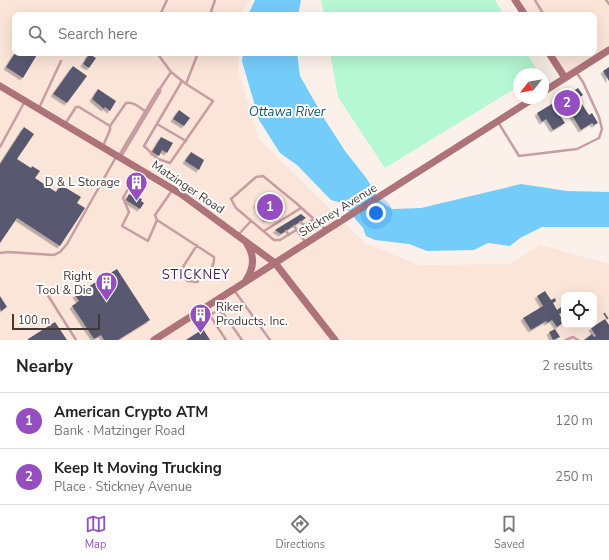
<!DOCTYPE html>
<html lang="en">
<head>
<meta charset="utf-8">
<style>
	:root { --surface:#fff; --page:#f6f6f6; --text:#222; --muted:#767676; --line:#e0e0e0; --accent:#964dbf }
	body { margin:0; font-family:"Nunito Sans",sans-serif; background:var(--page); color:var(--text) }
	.controls { position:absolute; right:12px; bottom:12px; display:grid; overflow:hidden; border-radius:8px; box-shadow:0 4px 16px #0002 }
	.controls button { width:36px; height:36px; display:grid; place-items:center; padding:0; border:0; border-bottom:1px solid var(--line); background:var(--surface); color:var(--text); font:20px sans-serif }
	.compass { position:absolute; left:513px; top:68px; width:36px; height:36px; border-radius:50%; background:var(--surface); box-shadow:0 4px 16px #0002; rotate:239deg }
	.scale { position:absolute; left:12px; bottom:10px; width:88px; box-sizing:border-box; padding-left:4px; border:2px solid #433832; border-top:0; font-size:11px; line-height:14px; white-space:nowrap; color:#433832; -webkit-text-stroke:3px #fff; paint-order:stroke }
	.you { position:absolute; left:376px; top:213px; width:14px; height:14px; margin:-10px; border:3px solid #fff; border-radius:50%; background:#1a73e8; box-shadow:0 0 0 6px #1a73e833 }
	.badge { display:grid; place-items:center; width:26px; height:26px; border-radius:50%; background:var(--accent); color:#fff; font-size:13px; font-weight:700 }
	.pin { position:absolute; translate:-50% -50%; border:2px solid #fff; box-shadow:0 1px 4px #0006 }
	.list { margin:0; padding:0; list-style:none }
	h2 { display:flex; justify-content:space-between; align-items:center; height:52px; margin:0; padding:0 16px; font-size:17px }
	h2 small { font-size:13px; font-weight:400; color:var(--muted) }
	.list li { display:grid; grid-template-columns:26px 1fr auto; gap:12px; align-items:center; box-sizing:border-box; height:56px; padding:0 16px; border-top:1px solid var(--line) }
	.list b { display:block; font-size:15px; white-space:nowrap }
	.list p { margin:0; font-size:13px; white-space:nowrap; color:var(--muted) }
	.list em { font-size:13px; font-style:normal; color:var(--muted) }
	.icon { flex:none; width:22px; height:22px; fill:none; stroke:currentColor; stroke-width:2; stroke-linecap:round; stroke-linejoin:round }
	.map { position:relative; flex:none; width:609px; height:340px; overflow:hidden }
	.search { position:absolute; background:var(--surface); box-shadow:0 4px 16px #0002; left:12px; right:12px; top:12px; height:44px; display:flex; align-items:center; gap:10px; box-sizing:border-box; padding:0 14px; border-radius:8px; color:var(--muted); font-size:15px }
	.sheet { height:164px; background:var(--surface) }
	nav { display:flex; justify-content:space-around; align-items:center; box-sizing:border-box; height:56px; border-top:1px solid var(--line); background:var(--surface); font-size:11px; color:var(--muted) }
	nav a { display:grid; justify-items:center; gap:2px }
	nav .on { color:var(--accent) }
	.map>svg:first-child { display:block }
	.built { fill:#fbe5d9; fill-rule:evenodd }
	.green { fill:#b6f7d4 }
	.water { fill:#74ccfa }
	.building { fill:#595870; filter:url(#shadow) }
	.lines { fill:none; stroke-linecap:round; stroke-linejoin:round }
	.lane { stroke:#c69da1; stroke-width:2.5 }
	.street { stroke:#c69da1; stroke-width:5 }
	.secondary { stroke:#ad7379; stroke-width:7 }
	.rail { stroke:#776c66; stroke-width:2; stroke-dasharray:7 7; stroke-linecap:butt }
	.labels { text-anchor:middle; stroke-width:4; stroke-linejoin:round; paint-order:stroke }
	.poi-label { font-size:12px; fill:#433832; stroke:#fff; text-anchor:end }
	.street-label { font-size:12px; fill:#433832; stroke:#fff }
	.water-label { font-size:13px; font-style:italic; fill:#0f5674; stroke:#fff }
	.neighbourhood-label { font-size:13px; letter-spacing:1px; fill:#3e1b52; stroke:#fff }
</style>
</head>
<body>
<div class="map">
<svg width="609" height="340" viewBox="0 0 609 340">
	<defs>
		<filter id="shadow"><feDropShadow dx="-2.5" dy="2.5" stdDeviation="0" flood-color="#0004"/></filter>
	</defs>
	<rect width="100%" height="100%" fill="#fcf1ea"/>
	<path class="built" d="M0,0H250L243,10V15H15V53H239L238,70L259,139L365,243L419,265L509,264L540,245L609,264V340H0ZM564,295H594V325H564Z
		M515,0H609V50L565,78L549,53H594V15H525Z"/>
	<path class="green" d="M321,0H495L504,15H324Z
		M330,53H527L539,74H519V86L385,168L338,97Z"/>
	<path class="water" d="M255,0H301L298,15H248Z
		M243,53H297L300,76L325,120L345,151L367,179L380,201L392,209L421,208L521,184L567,191L609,192V227H542L520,238L510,246L488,243L474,250L427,251L409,244L375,240L366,236L363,228L342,203L331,200L297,165L280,153L259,120L242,61Z"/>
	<path class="building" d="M15,53H38L23,78L6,67Z
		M89,54L96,58L89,68L83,64Z
		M73,66L87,76L67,103L53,94Z
		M609,67V81L603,71Z
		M578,88L583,95L578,98L589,115L592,113L598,123L594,125L592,123L581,130L568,109L559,114L565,123L553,130L546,119L542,122L537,113Z
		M98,89L116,101L110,111L105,107L104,109L92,99Z
		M179,110L190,118L184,126L173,119Z
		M24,127L34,134L17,159L31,168L32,166L40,171L35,178L56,192L61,185L81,197L77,203L85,208L60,246L17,218L0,243V164Z
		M161,137L173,143L167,153L162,150L159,156L152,152Z
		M191,152L204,160L199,170L185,161Z
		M129,194L138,199L139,198L142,199L141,201L144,203L140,209L126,200Z
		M273,195L275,198L277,197L284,209L266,220L256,204L264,200L266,203H268L266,199Z
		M301,214L306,218L281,234L275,230Z
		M117,269L150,320L118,340H104L101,335L94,339L72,306L79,301L75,295Z
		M545,291L551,300L555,298L556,301L553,303L557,310L564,305V311L559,314L564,322L557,327L552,320L547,323L546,321L531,330L523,318L543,306L537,296Z
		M0,296L7,307L1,311L0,308Z
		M605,319L609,325V340H584L592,334L594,337L596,336L591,328Z
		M55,322L67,340H28V339Z
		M203,329L210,340H186Z
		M555,329L560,337L553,340L549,332Z"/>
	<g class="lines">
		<path class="lane" d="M535,0L544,15
			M606,0L609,4
			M160,15L167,0
			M210,15L215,0
			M157,53L171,72L159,90
			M171,72L186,84L213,101L170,163L158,159L144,146L182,81
			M186,84L198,53
			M39,108L61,61
			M498,122L519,156L577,149L599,138L602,129L599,117L583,82L576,72
			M65,124L76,107H79L110,126V130L103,146
			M157,124L186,141
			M110,126L126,103C134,101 140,108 146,112
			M0,147L25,101
			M139,169L123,198L129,212L122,226L148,241L157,220L155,215L173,189
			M314,219L280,240H274L236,208L231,199L256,177L263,176L296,203L326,230
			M157,220L214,257C215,269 205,275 197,282L188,281L182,276L181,270L197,245
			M300,222L304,225
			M294,226L306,243
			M264,231L301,208
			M286,231L289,235
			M238,235L251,221
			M0,253L8,252L54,255L60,252L67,244L116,157
			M234,290L270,340
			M47,294L76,340
			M205,308L226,340
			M210,315L217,311L223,313L242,340
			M566,340L573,337L578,340"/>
		<path class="street" d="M120,156L159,91"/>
		<path class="secondary" d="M515,0L525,15
			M549,53L565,78
			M0,86L181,194L275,263L335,340
			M543,92L609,50
			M246,280C254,268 255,256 247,244
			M154,340L534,98"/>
		<path class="rail" d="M604,313L609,321"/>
	</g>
	<defs>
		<symbol id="building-pin" viewBox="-11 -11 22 30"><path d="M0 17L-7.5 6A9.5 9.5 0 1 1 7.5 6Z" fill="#964dbf" stroke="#fff"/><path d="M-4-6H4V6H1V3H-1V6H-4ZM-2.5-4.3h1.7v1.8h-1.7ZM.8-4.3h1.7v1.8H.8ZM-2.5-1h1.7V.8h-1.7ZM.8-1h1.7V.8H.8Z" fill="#fff"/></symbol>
	</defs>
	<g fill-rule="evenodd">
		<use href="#building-pin" x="124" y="170" width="25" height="34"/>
		<use href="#building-pin" x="94" y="270" width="25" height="34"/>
		<use href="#building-pin" x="188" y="302" width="25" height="34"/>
	</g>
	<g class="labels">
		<g class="poi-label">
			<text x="120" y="186">D &amp; L Storage</text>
			<text x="92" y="280">Right<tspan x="92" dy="14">Tool &amp; Die</tspan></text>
			<text x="216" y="311" text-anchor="start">Riker<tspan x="216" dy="14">Products, Inc.</tspan></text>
		</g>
		<g class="street-label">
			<text transform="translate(188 187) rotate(34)" y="4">Matzinger Road</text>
			<text transform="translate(338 210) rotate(-32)" y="4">Stickney Avenue</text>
		</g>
		<g class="water-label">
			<text x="287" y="116">Ottawa River</text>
		</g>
		<g class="neighbourhood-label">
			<text x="196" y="279">STICKNEY</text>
		</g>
	</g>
</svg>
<div class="controls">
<button><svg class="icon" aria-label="locate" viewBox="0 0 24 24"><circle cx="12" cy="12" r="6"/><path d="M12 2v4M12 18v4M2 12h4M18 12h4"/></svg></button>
</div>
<svg class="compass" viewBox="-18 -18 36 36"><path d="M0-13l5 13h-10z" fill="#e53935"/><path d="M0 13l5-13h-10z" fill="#767676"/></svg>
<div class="scale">100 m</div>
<div class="you"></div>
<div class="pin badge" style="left:270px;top:207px">1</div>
<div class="pin badge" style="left:567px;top:103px">2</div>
<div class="search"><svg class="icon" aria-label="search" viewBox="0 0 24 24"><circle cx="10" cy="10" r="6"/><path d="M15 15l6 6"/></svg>Search here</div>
</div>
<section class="sheet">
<h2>Nearby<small>2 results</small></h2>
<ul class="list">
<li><span class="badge">1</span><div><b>American Crypto ATM</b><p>Bank · Matzinger Road</p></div><em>120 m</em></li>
<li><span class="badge">2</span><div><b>Keep It Moving Trucking</b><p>Place · Stickney Avenue</p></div><em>250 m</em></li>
</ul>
</section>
<nav>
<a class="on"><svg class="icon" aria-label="map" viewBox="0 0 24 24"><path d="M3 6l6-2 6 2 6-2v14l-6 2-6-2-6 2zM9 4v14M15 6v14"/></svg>Map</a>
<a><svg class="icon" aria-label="directions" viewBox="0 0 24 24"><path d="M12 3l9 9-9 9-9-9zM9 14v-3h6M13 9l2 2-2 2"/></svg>Directions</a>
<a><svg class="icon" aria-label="saved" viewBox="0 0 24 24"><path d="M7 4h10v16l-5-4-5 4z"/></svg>Saved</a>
</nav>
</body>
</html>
